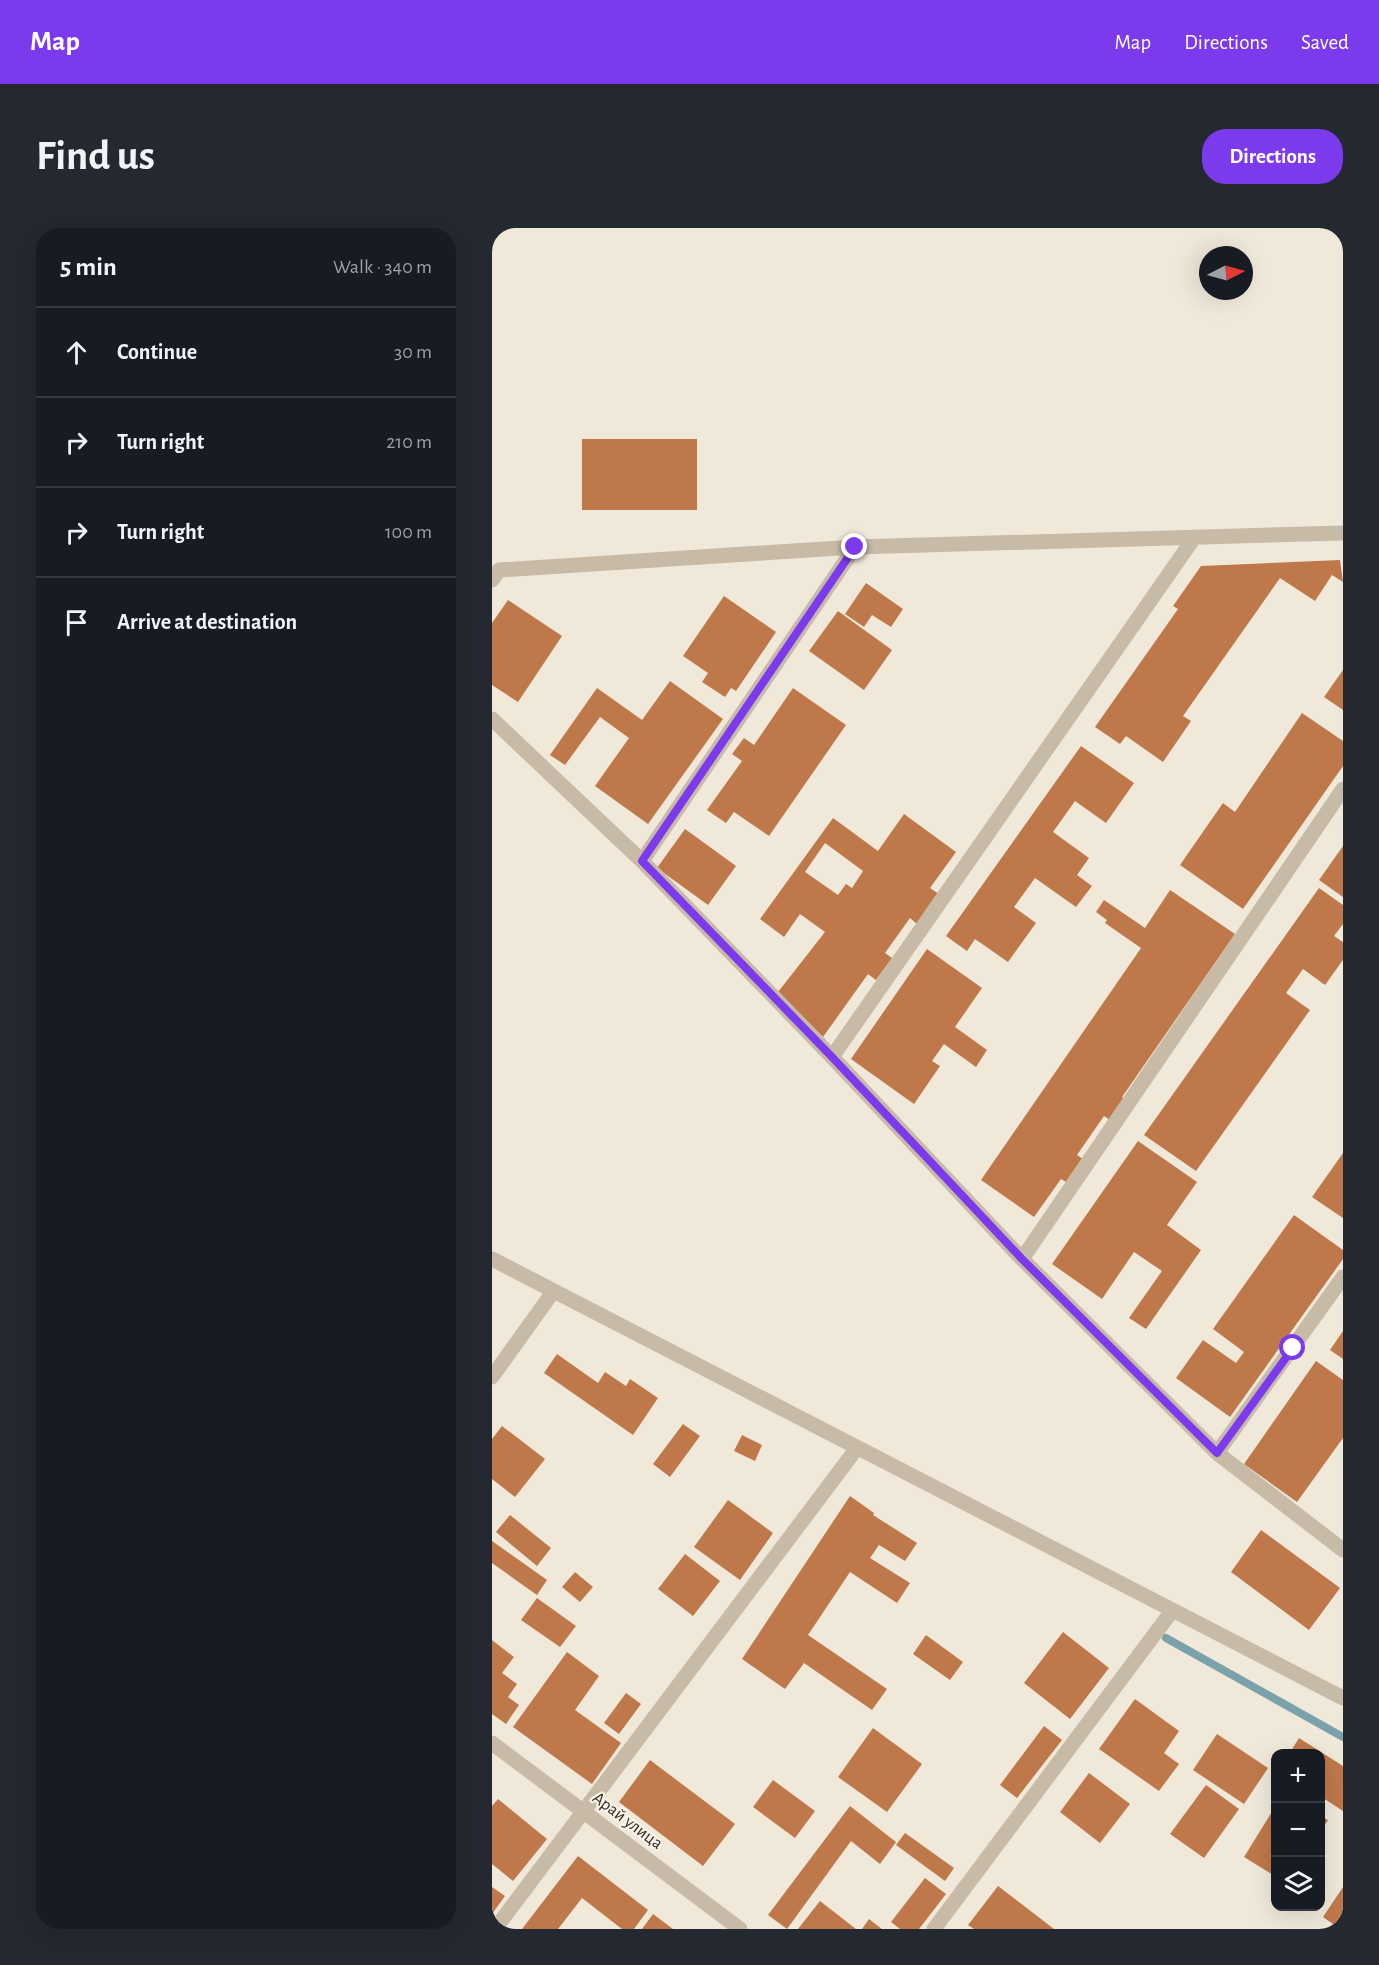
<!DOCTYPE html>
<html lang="en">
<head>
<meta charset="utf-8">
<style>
	:root { --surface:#171b24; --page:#242831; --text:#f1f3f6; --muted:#9ea1a6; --line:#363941; --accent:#7c3aed }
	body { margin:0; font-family:"Alegreya Sans",sans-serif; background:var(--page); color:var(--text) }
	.controls { position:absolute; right:18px; bottom:18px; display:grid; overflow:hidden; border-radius:12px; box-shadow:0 6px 24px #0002 }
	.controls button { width:54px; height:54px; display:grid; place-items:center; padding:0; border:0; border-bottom:2px solid var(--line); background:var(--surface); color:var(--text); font:30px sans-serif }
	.compass { position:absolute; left:707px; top:18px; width:54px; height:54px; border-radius:50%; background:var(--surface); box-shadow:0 6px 24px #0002; rotate:84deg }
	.stop { position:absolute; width:18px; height:18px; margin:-14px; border:4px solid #7c3aed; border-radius:50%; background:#fff }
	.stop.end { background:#7c3aed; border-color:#fff; box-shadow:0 2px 6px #0008 }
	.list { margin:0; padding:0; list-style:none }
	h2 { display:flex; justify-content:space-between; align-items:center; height:78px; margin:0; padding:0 24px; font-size:26px }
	h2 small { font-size:20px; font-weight:400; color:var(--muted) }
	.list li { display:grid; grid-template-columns:39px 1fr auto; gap:18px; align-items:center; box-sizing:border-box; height:90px; padding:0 24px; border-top:2px solid var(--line) }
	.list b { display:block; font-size:22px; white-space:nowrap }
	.list em { font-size:20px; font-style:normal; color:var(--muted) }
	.icon { flex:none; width:33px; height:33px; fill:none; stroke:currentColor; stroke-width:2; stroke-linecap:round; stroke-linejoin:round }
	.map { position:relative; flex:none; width:851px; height:1701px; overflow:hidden; border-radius:24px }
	header { display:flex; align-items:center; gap:36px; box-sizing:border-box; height:84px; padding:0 30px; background:var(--accent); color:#fff }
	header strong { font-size:28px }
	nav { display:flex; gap:33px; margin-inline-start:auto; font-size:21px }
	.intro { display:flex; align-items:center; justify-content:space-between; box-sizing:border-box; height:144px; padding:0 36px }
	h1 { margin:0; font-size:42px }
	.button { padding:15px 27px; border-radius:24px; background:var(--accent); color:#fff; font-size:21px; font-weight:700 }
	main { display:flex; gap:36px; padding:0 36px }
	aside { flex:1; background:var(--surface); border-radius:24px; box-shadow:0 6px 24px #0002 }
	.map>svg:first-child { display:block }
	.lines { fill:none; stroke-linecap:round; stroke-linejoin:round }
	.stream { stroke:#7ba2ab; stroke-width:8 }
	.building { fill:#bf7849; fill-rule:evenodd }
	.street { stroke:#c7baa7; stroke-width:15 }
	.route { stroke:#7c3aed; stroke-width:8 }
	.labels { text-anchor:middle; stroke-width:4.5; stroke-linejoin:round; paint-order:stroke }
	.street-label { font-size:18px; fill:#342d27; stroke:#f8f2e6 }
</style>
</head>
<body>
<header>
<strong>Map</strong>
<nav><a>Map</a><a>Directions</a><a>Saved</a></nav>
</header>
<div class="intro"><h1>Find us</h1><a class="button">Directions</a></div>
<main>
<aside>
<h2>5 min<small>Walk · 340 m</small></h2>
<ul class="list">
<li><svg class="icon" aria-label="ahead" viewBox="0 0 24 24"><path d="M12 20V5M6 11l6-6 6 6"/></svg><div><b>Continue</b></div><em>30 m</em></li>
<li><svg class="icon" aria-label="right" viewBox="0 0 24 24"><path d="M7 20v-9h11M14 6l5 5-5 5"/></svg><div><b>Turn right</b></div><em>210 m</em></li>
<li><svg class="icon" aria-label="right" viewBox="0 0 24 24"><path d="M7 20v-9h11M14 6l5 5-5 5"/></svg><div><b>Turn right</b></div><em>100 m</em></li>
<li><svg class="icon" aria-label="arrive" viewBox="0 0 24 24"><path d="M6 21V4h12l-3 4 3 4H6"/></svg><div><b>Arrive at destination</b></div></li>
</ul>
</aside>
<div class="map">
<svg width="851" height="1701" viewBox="0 0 851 1701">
	<rect width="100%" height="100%" fill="#f0e9da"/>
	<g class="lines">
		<path class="stream" d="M674,1410L851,1509"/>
	</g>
	<path class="building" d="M90,211H205V282H90Z
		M848,332L851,354L840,347L823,373L788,350L691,488L699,493L671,534L634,508L628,516L603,499L686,381L681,378L709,338Z
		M374,355L411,381L399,399L380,387L372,399L353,386Z
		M232,368L284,404L244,463L239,460L233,469L210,454L216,445L191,428Z
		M16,372L70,408L26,474L0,457V395Z
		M346,383L400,422L372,462L317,423Z
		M851,442V482L832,469Z
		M178,453L231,491L156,596L103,558L137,510L108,489L73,537L58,527L105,460L150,492Z
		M301,460L354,497L277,608L242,584L234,595L215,582L250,533L240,526L252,510L262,517Z
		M810,485L851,513V538L751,681L688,637L731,575L743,584Z
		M589,518L642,555L614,595L583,573L561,604L597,630L585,647L600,658L584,679L543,650L522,679L544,695L516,734L483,711L475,723L454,708Z
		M412,586L464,624L438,660L447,666L425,696L418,690L393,725L400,730L384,752L376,746L331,809L286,764L333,704L308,686L292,709L268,691L341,590L386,623ZM333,615L371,643L360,660L354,656L346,667L313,644Z
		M193,601L244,638L216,677L165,640Z
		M851,618V669L827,652Z
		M827,660L851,677V696L842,708L851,714V732L833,757L811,741L794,765L818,782L704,943L652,907Z
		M678,662L743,706L630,869L636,873L621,894L612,888L585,927L595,934L579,957L569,951L542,989L489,952L649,720L613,695L615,692L604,684L612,672L653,700Z
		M435,721L490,760L463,799L495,822L484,839L452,816L440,833L448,838L422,876L359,831Z
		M646,913L705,954L675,997L709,1022L654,1101L637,1090L670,1043L642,1024L610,1071L560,1036Z
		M851,925V990L820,969Z
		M802,987L851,1022V1031L738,1189L684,1150L711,1112L744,1135L752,1124L721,1101Z
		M851,1103V1131L838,1122Z
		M65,1126L106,1155L113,1144L134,1158L138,1151L166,1170L141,1207L52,1145Z
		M824,1133L851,1152V1210L805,1274L752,1236Z
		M191,1196L208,1208L178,1249L161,1236Z
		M10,1198L53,1231L23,1269L0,1251V1211Z
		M250,1207L270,1217L263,1233L242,1223Z
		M358,1268L382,1285L381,1287L425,1315L413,1333L387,1317L378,1330L418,1355L405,1375L358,1344L316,1407L395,1461L380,1482L312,1435L293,1461L250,1431Z
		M236,1272L281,1305L248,1352L202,1319Z
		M18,1287L59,1320L45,1338L4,1304Z
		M769,1302L848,1360L817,1402L739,1344Z
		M0,1313L55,1352L45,1367L0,1335Z
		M193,1326L228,1353L201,1388L166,1361Z
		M83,1344L101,1359L88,1374L70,1359Z
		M45,1370L84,1398L68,1419L29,1392Z
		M571,1404L617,1440L578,1491L532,1455Z
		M434,1407L471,1434L458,1452L421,1426Z
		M0,1412L22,1429L10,1445L25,1456L16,1469L27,1477L14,1496L0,1486Z
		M75,1424L107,1448L83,1482L129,1515L100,1556L21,1499Z
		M134,1465L149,1476L127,1506L112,1495Z
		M643,1471L687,1503L672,1525L687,1536L667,1563L607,1521Z
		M552,1498L570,1512L525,1570L508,1557Z
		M381,1500L430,1536L395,1584L346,1549Z
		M725,1506L776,1540L752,1576L701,1542Z
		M807,1510L851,1538V1583L828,1568V1526H797Z
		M158,1532L243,1596L211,1638L127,1574Z
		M597,1545L638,1576L608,1615L568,1584Z
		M281,1552L323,1583L303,1610L261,1579Z
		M714,1557L747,1581L712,1630L678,1606Z
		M6,1571L55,1611L21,1653L0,1636V1578Z
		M358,1578L404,1614L388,1636L359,1613L295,1701L276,1687Z
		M783,1579V1648L752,1629Z
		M828,1588L836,1592L828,1604Z
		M413,1605L462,1640L453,1653L404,1617Z
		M86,1628L156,1682L142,1701H130L90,1670L66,1701H30Z
		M433,1650L454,1666L427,1701H408L399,1694Z
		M506,1658L562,1701H482L476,1697Z
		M0,1659L13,1668L0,1686Z
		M851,1659V1696L848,1701L831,1689Z
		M328,1673L364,1701H306Z
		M161,1686L181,1701H150Z
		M377,1691L390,1701H370Z"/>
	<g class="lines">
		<path class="street" d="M0,352L7,342L363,319L851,305
			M0,491L150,633L340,829L530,1031L725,1225L851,1322
			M150,633L363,319
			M340,829L702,310
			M0,1031L851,1470
			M530,1031L851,561
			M0,1149L61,1064
			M725,1225L851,1049
			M0,1515L248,1701
			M3,1701L365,1220
			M442,1701L680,1383"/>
	</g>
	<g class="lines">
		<path class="route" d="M363,319L150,633L340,829L530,1031L725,1225L801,1120"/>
	</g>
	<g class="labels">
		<g class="street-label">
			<text transform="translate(136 1592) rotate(37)" y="6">Арай улица</text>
		</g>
	</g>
</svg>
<div class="controls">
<button>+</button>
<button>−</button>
<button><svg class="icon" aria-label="layers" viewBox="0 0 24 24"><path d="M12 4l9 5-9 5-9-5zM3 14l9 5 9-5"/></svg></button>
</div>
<svg class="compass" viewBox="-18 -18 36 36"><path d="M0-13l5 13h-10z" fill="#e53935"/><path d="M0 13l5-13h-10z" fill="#9ea1a6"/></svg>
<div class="stop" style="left:801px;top:1120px"></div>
<div class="stop end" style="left:363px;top:319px"></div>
</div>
</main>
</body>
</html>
